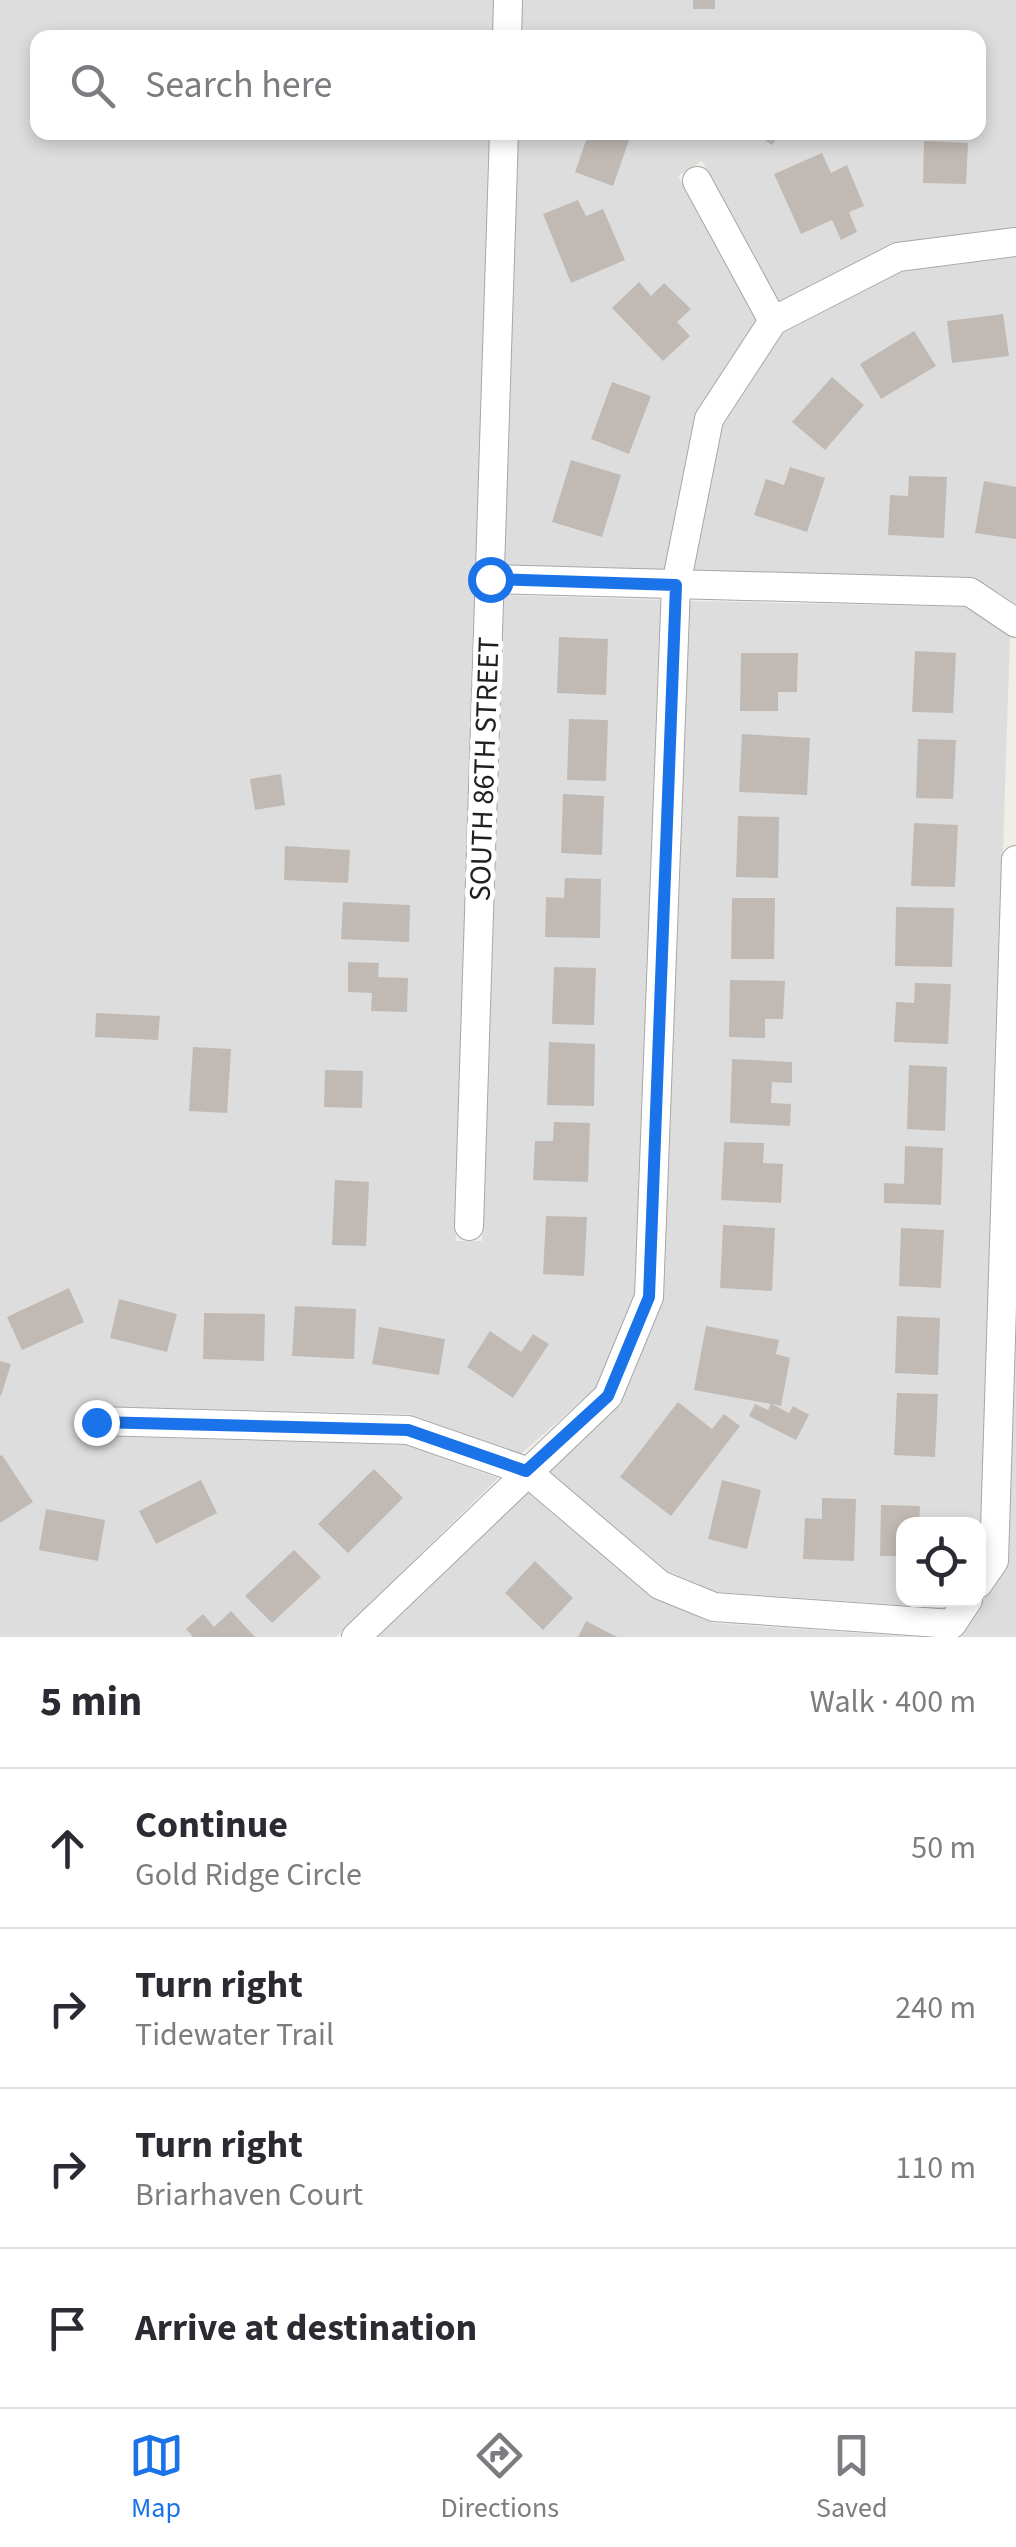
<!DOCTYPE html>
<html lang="en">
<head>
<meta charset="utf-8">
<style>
	:root { --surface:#fff; --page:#f2f2f3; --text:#2b2b33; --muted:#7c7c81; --line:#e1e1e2; --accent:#1a73e8 }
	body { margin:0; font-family:"Source Sans 3",sans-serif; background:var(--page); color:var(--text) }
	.controls { position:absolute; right:30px; bottom:30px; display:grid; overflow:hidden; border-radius:20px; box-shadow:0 5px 15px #0003 }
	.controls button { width:90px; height:90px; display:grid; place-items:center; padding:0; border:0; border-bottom:2px solid var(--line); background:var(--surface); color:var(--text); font:50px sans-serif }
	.stop { position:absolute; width:30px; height:30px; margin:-22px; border:8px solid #1a73e8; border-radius:50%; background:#fff }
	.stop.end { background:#1a73e8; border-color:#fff; box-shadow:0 2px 10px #0008 }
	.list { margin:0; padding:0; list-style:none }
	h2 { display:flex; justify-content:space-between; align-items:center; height:130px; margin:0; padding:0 40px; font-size:42px }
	h2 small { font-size:32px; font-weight:400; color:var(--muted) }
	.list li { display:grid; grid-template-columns:65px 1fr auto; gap:30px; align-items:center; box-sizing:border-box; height:160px; padding:0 40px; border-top:2px solid var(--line) }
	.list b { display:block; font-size:38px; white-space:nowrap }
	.list p { margin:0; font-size:32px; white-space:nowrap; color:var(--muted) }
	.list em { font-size:32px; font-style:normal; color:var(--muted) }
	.icon { flex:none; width:55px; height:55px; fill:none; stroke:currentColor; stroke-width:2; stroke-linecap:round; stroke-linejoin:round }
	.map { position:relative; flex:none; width:1016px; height:1637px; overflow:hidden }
	.search { position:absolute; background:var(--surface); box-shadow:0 5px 15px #0003; left:30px; right:30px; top:30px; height:110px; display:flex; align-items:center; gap:25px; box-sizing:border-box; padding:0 35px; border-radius:20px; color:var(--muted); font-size:38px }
	.sheet { height:770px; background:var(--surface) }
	nav { display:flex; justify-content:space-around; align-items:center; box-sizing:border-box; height:140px; border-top:2px solid var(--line); background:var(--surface); font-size:28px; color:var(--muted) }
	nav a { display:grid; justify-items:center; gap:5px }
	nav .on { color:var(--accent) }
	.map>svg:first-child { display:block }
	.residential { fill:#dedddd }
	.building { fill:#c1bab4 }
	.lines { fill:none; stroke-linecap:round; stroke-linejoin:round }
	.minor-casing { stroke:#a7a7a7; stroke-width:30 }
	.minor { stroke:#fff; stroke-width:28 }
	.route { stroke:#1a73e8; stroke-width:12 }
	.labels { text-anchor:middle; stroke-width:10; stroke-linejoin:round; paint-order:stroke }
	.street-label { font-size:30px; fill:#202020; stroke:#fff }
</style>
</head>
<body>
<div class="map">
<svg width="1016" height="1637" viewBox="0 0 1016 1637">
	<rect width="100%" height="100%" fill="#f1eee7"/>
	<path class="residential" d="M0,0H495L493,37L38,38V132L490,133L456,1241H482L503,595L662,600L635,1294L597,1387L521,1454L409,1414L84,1406L83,1436L406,1445L498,1478L336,1637H0Z
		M522,0H1016V227L892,243L778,302L702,161L678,176L757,320L698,410L665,570L504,565L518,133L978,132V38L521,37Z
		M1016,257V605L970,577L692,571L722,426L782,333L901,272Z
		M689,601L966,607L1010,636L980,1556L979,1559L978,1524H904V1600H951L945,1608L717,1592L667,1571L548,1471L620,1403L661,1304Z
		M1016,1283V1637H956L963,1633L1007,1562Z
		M526,1491L652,1597L713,1623L915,1637H377Z"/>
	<path class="building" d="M693,0H715V9H693Z
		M925,32L977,34V38H924Z
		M589,132H632L613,186L575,172Z
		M753,132H781L772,145Z
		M924,141L968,143L966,184L923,183Z
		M822,153L831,173L847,165L864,206L849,212L857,232L841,240L832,220L801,234L774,174Z
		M578,200L586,216L603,209L625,260L571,283L543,214Z
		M639,282L651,296L664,283L691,309L677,322L690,336L663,361L612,308Z
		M1003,314L1009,356L952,363L947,321Z
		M914,331L936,366L881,399L860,364Z
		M832,377L864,405L825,450L792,422Z
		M612,382L651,396L629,454L591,439Z
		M571,460L621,475L602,537L552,522Z
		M790,467L825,478L807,532L754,515L766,479L784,485Z
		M909,476L947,477L944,538L888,535L890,495L908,496Z
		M984,481L1016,487V539L975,533Z
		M559,637L608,639L606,695L557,693Z
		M915,651L956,653L953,713L912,712Z
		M741,653H798L797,692H778V711H740Z
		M569,719L608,720L606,781L567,780Z
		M742,734L810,738L807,795L739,792Z
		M918,739L956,740L953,799L916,798Z
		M281,774L285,805L255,810L250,779Z
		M563,794L604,796L602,855L561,853Z
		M738,816L779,817L778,878L736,877Z
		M914,823L958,825L955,887L911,886Z
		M285,846L350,850L348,883L284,880Z
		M565,878L601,879L600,938L545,937L546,897L564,898Z
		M732,898H775L774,959H731Z
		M343,902L410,905L409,942L341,939Z
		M896,907L954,908L952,967L895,966Z
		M348,962L379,963L378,977L408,978L407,1012L371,1011L372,993L348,992Z
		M554,967L596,968L594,1025L552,1024Z
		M730,980L785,981L783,1019H765V1038L729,1037Z
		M915,983L951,984L948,1044L894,1042L896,1002L914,1003Z
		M96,1013L160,1016L158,1040L95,1037Z
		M549,1042L595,1044L594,1106L547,1105Z
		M193,1047L231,1049L227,1113L189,1111Z
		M732,1059L792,1062V1083L772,1082L771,1103L791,1104L790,1126L730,1123Z
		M909,1065L947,1067L945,1131L907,1129Z
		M325,1070L363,1071L362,1108L324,1107Z
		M554,1122L590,1123L588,1182L533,1180L535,1141H553Z
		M724,1142L764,1143L763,1163L783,1164L781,1203L721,1200Z
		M905,1146L943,1148L941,1205L884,1203V1183L904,1184Z
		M335,1180L369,1182L366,1246L332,1245Z
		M546,1216L587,1217L584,1276L543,1274Z
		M723,1225L775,1228L772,1291L720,1288Z
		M901,1228L944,1230L941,1288L899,1286Z
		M69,1288L84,1322L22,1350L7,1317Z
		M119,1299L177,1314L167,1352L110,1338Z
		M295,1306L356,1309L354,1359L292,1356Z
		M204,1313L265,1314L264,1361L203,1359Z
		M897,1316L940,1318L938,1375L895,1373Z
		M706,1326L779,1340L776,1354L790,1358L781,1406L772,1404L789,1413L793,1406L809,1415L796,1440L749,1416L755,1404L768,1410L771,1404L694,1390Z
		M379,1327L445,1339L439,1375L372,1364Z
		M490,1331L521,1352L533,1334L549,1344L513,1398L467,1367Z
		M0,1361L11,1364L1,1396L0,1395Z
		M897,1393L938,1394L935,1457L894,1455Z
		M678,1402L712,1429L724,1414L740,1426L671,1516L620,1477Z
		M2,1455L33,1502L0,1523V1456Z
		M374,1469L403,1498L348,1553L318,1524Z
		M201,1480L217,1513L156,1544L139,1511Z
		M722,1480L761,1490L747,1549L708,1539Z
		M822,1498L856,1499L854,1561L803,1559L805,1518L822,1519Z
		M881,1505L920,1506L919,1524H904V1556H880Z
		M46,1509L105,1520L98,1561L39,1550Z
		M294,1550L321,1577L272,1623L245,1596Z
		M535,1561L573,1598L543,1630L505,1593Z
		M231,1611L255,1637H193L186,1629L203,1614L214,1627Z
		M586,1621L617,1637H578Z"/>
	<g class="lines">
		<defs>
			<path id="minor" d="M507,38L508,0
				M697,181L773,321
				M490,579L970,592L1016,623
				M469,1226L504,132
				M96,1421L408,1430L526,1471L660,1585L714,1607L952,1624L968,1600
				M978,1584L994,1561L1016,860
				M356,1637L608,1396L649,1297L676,585L709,419L773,321L898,257L1016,242"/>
		</defs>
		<use href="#minor" class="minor-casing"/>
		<use href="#minor" class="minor"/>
	</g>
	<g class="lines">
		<path class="route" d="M96,1422L408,1430L526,1471L608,1396L649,1297L676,585L490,579"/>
	</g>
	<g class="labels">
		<g class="street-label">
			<text transform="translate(484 769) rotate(-88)" y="10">SOUTH 86TH STREET</text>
		</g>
	</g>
</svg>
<div class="controls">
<button><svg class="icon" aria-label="locate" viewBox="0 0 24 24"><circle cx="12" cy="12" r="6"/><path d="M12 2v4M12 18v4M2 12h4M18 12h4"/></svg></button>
</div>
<div class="stop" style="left:490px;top:579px"></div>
<div class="stop end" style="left:96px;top:1422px"></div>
<div class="search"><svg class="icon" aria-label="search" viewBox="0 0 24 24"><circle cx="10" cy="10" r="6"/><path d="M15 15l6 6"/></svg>Search here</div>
</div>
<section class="sheet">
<h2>5 min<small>Walk · 400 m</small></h2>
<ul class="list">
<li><svg class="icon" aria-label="ahead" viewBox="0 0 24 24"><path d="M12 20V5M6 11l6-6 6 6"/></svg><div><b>Continue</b><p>Gold Ridge Circle</p></div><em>50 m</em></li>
<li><svg class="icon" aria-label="right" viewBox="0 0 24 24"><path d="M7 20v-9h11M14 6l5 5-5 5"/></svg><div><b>Turn right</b><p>Tidewater Trail</p></div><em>240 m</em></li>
<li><svg class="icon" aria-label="right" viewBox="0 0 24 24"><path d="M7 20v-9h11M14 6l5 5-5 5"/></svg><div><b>Turn right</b><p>Briarhaven Court</p></div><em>110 m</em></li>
<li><svg class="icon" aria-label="arrive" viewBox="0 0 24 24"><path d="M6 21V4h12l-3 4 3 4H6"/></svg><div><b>Arrive at destination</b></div></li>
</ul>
</section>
<nav>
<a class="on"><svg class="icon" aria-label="map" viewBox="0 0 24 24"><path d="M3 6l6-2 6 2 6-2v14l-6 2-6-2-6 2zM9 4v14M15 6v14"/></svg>Map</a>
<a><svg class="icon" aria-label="directions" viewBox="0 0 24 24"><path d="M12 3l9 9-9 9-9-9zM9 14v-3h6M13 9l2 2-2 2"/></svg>Directions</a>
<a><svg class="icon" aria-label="saved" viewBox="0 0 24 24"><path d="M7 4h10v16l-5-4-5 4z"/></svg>Saved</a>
</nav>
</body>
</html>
